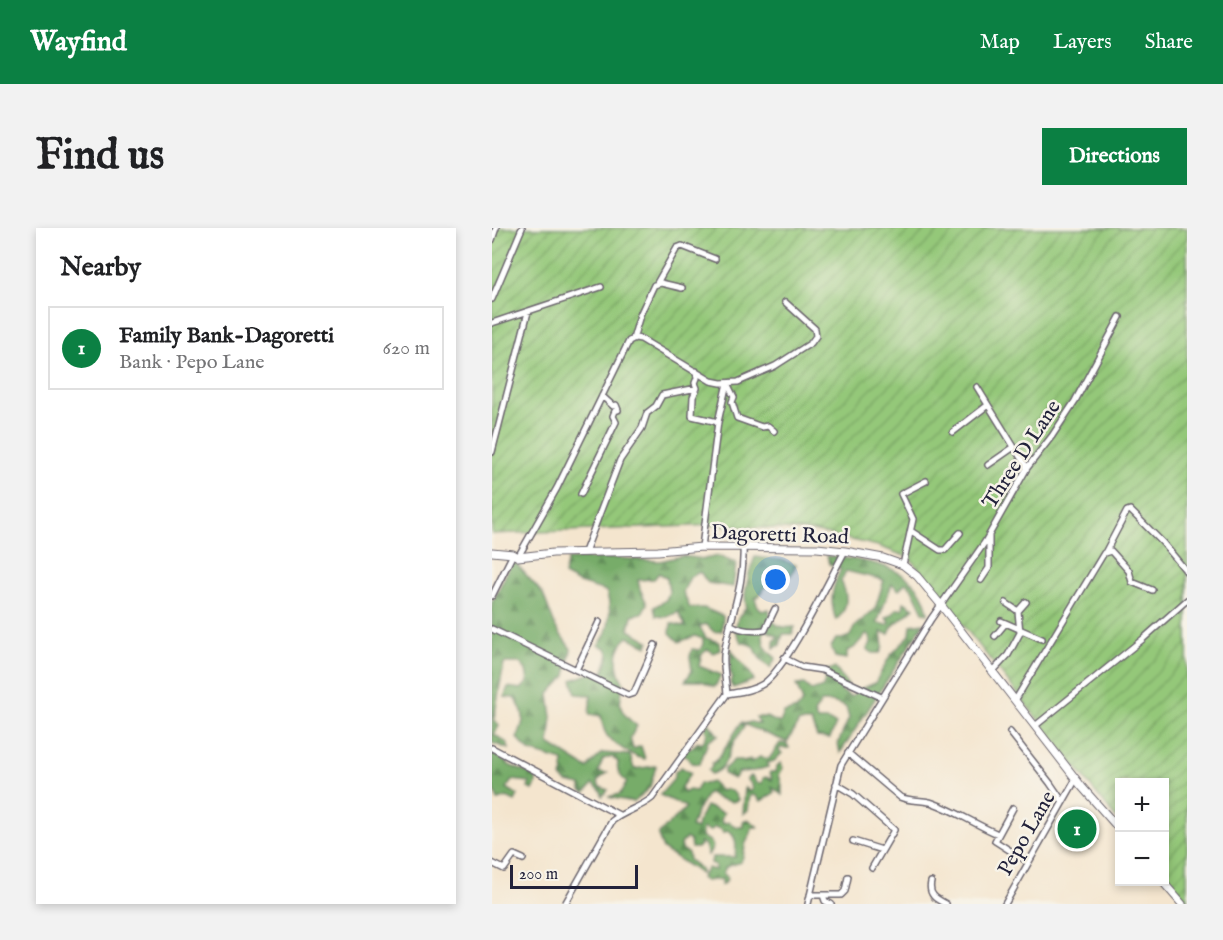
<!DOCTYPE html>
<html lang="en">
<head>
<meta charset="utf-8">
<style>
	:root { --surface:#fff; --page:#f2f2f2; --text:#202124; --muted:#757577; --line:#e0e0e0; --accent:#0b8043 }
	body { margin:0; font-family:"IM FELL English",serif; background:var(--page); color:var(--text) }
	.controls { position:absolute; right:18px; bottom:18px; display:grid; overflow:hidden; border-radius:0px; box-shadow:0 3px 9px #0003 }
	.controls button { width:54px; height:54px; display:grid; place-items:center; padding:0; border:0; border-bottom:2px solid var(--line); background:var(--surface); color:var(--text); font:30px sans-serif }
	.scale { position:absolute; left:18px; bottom:15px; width:128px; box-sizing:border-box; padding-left:6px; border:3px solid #22223b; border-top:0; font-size:16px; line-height:21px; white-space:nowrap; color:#22223b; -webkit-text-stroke:4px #f7f3e8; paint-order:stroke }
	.you { position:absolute; left:284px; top:352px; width:21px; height:21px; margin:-15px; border:4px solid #fff; border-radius:50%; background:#1a73e8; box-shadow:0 0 0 9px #1a73e833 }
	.badge { display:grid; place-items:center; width:39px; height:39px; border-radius:50%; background:var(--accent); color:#fff; font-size:20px; font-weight:700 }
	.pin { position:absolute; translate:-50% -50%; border:3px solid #fff; box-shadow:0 2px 6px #0006 }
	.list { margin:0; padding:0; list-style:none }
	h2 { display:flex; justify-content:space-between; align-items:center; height:78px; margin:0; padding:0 24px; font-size:26px }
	h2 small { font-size:20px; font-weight:400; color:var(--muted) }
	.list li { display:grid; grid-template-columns:39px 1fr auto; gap:18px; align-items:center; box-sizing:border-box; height:84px; margin:0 12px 12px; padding:0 12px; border:2px solid var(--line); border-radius:0px }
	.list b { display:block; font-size:22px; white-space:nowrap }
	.list p { margin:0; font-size:20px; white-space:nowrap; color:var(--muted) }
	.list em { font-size:20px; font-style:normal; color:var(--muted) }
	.map { position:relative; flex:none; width:695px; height:676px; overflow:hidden; border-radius:0px }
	header { display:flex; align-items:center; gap:36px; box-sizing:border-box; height:84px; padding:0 30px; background:var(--accent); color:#fff }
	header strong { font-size:28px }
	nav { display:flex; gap:33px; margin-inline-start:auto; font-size:21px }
	.intro { display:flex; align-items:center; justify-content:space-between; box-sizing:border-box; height:144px; padding:0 36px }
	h1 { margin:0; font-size:42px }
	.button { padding:15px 27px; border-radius:0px; background:var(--accent); color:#fff; font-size:21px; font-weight:700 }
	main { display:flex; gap:36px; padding:0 36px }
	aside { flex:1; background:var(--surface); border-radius:0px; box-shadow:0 3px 9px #0003 }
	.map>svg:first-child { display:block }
	.forest { fill:url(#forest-firs); stroke:#4c6752; stroke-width:1.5 }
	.garden { fill:url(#garden-furrows); stroke:#5b755a; stroke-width:1.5 }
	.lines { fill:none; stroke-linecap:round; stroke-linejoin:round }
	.minor-casing { stroke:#6c666e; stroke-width:8 }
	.major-casing { stroke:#6c666e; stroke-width:9 }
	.minor { stroke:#fff; stroke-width:5 }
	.major { stroke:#fff; stroke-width:7 }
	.labels { text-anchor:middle; stroke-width:5; stroke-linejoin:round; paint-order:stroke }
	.street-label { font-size:21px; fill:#22223b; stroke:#f7f3e8 }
</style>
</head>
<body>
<header>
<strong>Wayfind</strong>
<nav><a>Map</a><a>Layers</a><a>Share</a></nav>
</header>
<div class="intro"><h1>Find us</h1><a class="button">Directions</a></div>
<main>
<aside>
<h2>Nearby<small></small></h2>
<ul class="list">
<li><span class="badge">1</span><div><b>Family Bank-Dagoretti</b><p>Bank · Pepo Lane</p></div><em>620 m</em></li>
</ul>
</aside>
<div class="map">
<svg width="695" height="676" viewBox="0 0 695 676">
	<defs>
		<pattern id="forest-firs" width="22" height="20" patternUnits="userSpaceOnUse" patternTransform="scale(1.5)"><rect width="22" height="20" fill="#77ac69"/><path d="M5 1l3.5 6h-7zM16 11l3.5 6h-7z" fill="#618c58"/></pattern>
		<pattern id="garden-furrows" width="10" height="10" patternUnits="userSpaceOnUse" patternTransform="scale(1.5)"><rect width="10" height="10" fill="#94c879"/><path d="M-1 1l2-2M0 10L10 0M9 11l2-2" fill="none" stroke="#78a264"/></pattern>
	</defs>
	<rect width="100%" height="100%" fill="#f7f3e8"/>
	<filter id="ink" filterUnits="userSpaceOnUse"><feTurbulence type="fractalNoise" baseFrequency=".0167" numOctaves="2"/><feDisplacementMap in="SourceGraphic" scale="12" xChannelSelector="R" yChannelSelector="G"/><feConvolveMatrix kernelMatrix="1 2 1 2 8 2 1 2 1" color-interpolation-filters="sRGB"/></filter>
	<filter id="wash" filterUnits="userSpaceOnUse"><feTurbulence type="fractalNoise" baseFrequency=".008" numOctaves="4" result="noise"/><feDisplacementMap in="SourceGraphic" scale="24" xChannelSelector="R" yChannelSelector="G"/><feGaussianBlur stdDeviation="1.35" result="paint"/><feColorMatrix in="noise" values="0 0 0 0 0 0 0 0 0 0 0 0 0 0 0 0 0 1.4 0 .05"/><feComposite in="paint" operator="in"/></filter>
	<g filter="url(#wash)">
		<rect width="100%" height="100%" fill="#f4e5ce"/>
		<path class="forest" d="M190,328L212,331L226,328L244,335L241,359L216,355L208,344L198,349L191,364L198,380H212L231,388L230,403L222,404L214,396L207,398L214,410L227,414L228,422L221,425L216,421L210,426L207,438L229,447L223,459L210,453H193L200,443L198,429L200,421L208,422L211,416V411L203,408L187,414L178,405L179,395L194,399L186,384L175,389L164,388L162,379L174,372L177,364L175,350L167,345L162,351L146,352L148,361L155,376L150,385L140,387L137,402L157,413L155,418L136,409C121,421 123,441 132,456C125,478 127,484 145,498L138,510L141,521L149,518L153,531C144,530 125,518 118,511C112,506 110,496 109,488L97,486L99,467L84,466L80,452L102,444L111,445L117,427L114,420L106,417C119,404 120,380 114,363L87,355L72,347L76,331L125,330L168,333Z
			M335,328C374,333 430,337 436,386L431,384L419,359L413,355L407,362L400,356L385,395L395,397L398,395L394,390L401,386L404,381H411L412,374L422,380L400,399L397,406L389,404L391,418L388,425H381L375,421L379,415L378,408L375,405L362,420L355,423V431L343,429L339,419L344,411H350L358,408L363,398L383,381L392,352L354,343L349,353C356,367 357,381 344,392C337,373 340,359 349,341L337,336Z
			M263,329L290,332L304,337L299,347L289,344C285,349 282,351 277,355C271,360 271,366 263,370L265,377L270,383L277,381C278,397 289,401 303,399L300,406H291L288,417L282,420V413L286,408L272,401C269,414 273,422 284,430L278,440L267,429L262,418L249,414L243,402L246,390L254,379L253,366L257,345Z
			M21,332L51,366L64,400L79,421L74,448L57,466L60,489L57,516L95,540L110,525L138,527L142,541L164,538L158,559L142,574L116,569L128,566L135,554C128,548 124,544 126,534L120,529L111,531L106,544L115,545L105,553L108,559L116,562L110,568L109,563L101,556L93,565L89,562V557L75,554L69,549L71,543V533L37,523L25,510C33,493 34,485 22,470L12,469L16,459L29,461L36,454L34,442L28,435H12L2,491L7,498L2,506L15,515L17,521L0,515V375Z
			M432,395L348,525L346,515L357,490L354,479L341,474H329L322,485L325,492H335L344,496L338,510L325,509L319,494H307L295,514L251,496L259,494L268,496L264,489H274L288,495L292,485L305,481L311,473L304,457L312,456L320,463L331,459L334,448L332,443L343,440L356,457L348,462L359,469L367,462L383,455L398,428L418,407L419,397Z
			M239,420C245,433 257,439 262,452L241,460L238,455L241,450L238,444Z
			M216,494L226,507L216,513L208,536L200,535L189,523L192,518L198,521L206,514L210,516L215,506L213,501Z
			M250,494L252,499C249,505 243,510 241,516C235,529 234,541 219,546L216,542L220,539V535C229,532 242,503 250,494Z
			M288,515L295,516L297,520H288L287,523L290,525L282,533L275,535L276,539L262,543L247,544L242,551L232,546V541L242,532H250L252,534L258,531L259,534L268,529L277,531Z
			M0,524L19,538L44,548V556L41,562L36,560L38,554L20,552L15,560L26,567L23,573L15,569L6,572L0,558Z
			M289,535L291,540L287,547L290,557V567L280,559L282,565L269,573L263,567L258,568L256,582L251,586L253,559L257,563L261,562L260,557L255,551L259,548L262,550L264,555H270L271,550L274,549L280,552L278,544H284L285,538Z
			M189,539L199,545L189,559L192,565L197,562L204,563L207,555L212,556L220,554L229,563L234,561L241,564L247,572L240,574L225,570L216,564L205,583L199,599L205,601L206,594L214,578L232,585L229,591L230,596L237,594L244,599H251V594L256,591L266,599H260C260,608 254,611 253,618C252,625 252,628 249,634L234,639L231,645L235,649L234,654L229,657L230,651L213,653L209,650L216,640L223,642V637L219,635L220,629H243C244,619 246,608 235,603L231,605L229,601L223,599L218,603L210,600V608L219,614L221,619L216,627C213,621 215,615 207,614L208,617L205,620H199L198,613L194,610L189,616L190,621L196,625L197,632L209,641V646L171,621L166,608C173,596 185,591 194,579L168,567L181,552L183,544Z"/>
		<path class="garden" d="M0,0H695V673L673,647L672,554H628L627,594L418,330L386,318L321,303L223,297L0,306Z"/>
	</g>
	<g filter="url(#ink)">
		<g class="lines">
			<defs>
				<path id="minor" d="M0,12L4,0
					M165,55L185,20L190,18L223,31
					M0,71L30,0
					M0,95L109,59
					M141,111L148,87L162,57L169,55L190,60
					M204,143L205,150L203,155L205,160L201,169L200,188L226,194
					M485,159L535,240
					M461,204L496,177
					M0,224L36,84
					M496,237L522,219
					M89,266L124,194L121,188L123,183L126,182L124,177L121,178L110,168
					M419,303L448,322H453L468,305
					M210,319L226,194L235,155L242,169L240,174L245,190L270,199L276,198L282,203
					M614,323L635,283L638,282L671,315L695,344
					M93,324L128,232L150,200L155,185L164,178L170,167L205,160
					M26,329L65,260L137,113L143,110L149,111L219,153L229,155L246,154L283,138L319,115L324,108L323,101L293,74
					M411,337L421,291L409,266L434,253
					M489,352L497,340V307
					M0,368L21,326
					M514,375L526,383
					M509,393L550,411
					M238,396C249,403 260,404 273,402L283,381
					M0,401L136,467L142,465L163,417
					M503,408L513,396
					M292,430L310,439L330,442L389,469
					M84,442L107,394
					M501,443L516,427L528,405L526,383L534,374
					M235,466C234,453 231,440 232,427C237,391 253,357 251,319
					M524,471L612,325L619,323L637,343L640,354L660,362
					M543,498L651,411L695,372
					M518,504L558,555L571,574
					M0,520L127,587
					M356,525L408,569C419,574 430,571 441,575C464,583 484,597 506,606
					M344,556L361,566L402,602L380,640
					M521,580L503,613L536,634
					M361,613L390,622
					M0,635L12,641L22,627L31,631
					M439,654C436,667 444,671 454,676
					M318,667H349L353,663L356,649
					M331,667L333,673L339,676
					M73,676L120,593C132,583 148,580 160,570L235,466C247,464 260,463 271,456C295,440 337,352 353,323
					M316,676L349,537L439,391L493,314L535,240L560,208L583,173L628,89
					M513,676L584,551"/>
				<path id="major" d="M0,324L21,326L26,329L61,325L166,323L210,319L325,320L353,323L391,330L411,337L425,348L449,377L590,559L628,602
					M671,654L690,676"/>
			</defs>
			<use href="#minor" class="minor-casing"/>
			<use href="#major" class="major-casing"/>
			<use href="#minor" class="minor"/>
			<use href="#major" class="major"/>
		</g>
	</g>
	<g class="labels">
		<g class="street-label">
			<text transform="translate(529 226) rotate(-57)" y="7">Three D Lane</text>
			<text transform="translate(288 306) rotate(2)" y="7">Dagoretti Road</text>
			<text transform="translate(534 605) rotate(-60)" y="7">Pepo Lane</text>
		</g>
	</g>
</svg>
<div class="controls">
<button>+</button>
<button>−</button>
</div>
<div class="scale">200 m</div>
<div class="you"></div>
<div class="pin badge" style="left:585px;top:601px">1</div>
</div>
</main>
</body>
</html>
